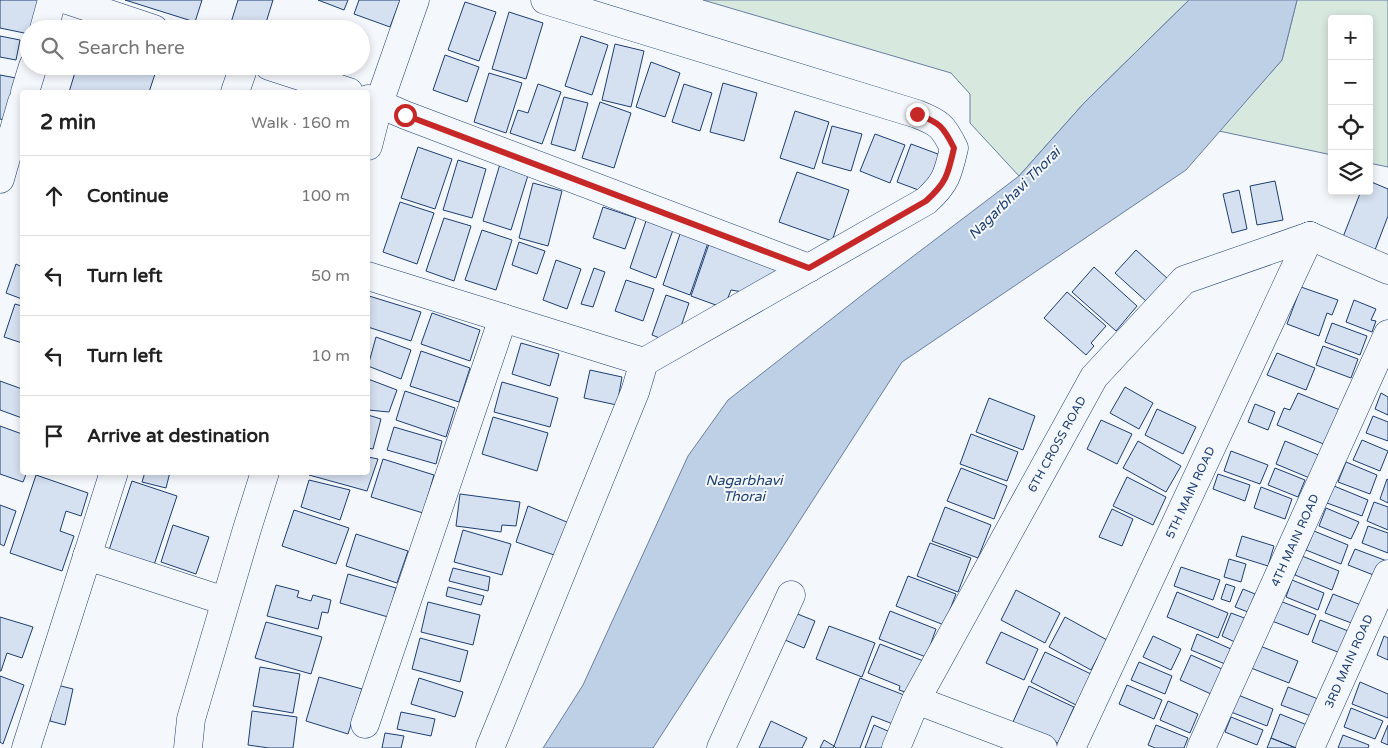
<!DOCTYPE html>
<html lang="en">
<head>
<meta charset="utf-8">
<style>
	:root { --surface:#fff; --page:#f2f2f2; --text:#222; --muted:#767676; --line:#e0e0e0 }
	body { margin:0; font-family:"Varela Round",sans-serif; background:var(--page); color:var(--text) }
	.controls { position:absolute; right:15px; top:15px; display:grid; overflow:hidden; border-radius:5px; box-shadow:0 2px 8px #0003 }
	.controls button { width:45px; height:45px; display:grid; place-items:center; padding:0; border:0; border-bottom:1px solid var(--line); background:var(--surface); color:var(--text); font:25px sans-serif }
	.stop { position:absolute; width:15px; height:15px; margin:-11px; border:4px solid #c62828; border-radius:50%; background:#fff }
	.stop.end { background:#c62828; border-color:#fff; box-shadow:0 1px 5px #0008 }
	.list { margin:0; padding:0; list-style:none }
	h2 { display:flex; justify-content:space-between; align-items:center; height:65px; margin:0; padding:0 20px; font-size:21px }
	h2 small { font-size:16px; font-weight:400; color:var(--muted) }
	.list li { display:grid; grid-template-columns:32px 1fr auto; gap:15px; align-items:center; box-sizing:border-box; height:80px; padding:0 20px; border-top:1px solid var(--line) }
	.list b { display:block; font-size:19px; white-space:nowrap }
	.list em { font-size:16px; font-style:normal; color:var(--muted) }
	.icon { flex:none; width:28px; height:28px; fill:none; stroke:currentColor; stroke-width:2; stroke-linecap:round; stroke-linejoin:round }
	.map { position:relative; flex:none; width:1388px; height:748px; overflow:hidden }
	.search { position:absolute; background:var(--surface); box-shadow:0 2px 8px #0003; left:20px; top:20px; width:350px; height:55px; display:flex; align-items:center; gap:12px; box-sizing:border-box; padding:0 18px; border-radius:28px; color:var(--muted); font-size:19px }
	.panel { position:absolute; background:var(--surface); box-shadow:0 2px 8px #0003; left:20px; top:90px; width:350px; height:385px; border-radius:5px }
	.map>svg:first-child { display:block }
	.green { fill:#d7e8df; stroke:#687fa3 }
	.water { fill:#bed0e5; stroke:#687fa3 }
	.building { fill:#d5e0f0; stroke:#1d3f73 }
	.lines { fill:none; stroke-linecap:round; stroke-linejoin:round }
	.minor-casing { stroke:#1d3f73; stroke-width:29 }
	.minor { stroke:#f4f7fb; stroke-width:28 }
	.route { stroke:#c62828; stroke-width:6 }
	.labels { text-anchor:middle; stroke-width:4; stroke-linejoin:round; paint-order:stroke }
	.street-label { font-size:12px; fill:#1d3f73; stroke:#f4f7fb }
	.water-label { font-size:14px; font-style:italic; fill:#1d3f73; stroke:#f4f7fb }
</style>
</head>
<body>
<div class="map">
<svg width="1388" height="748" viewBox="0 0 1388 748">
	<rect width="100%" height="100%" fill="#f4f7fb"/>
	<path class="green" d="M703,0H1189L1084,103L1019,176L970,123V94L951,73Z
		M1297,0H1388V167L1369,163V19H1332V155L1219,131L1282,60Z"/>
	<path class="water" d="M1189,0H1297L1282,60L1186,170L902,362L653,748H543L583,685L688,456L728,400L866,292L1019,176L1084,103Z"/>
	<path class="building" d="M0,0H42L36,29H29V34L0,28Z
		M125,0H202L195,22Z
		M238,0H273L264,29H229Z
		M318,0H348L344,10Z
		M359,0H400L390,27L354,14Z
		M465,2L496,12L479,61L448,50Z
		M509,12L543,23L526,79L492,69Z
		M0,36L20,40L16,60L0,57Z
		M581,36L608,45L592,95L565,86Z
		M615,44L644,51L631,107L602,100Z
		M445,55L479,67L467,102L433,90Z
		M651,62L680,73L665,117L636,107Z
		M77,66H133L155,74L149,92H69Z
		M489,73L522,83L506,133L474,122Z
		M0,75L16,78L4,120L0,119Z
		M723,83L757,93L744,141L710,132Z
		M538,84L561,92L542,144L510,133L518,110L528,113Z
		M684,84L712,93L700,131L672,122Z
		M564,97L588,103L575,151L551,144Z
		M600,102L631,113L614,168L582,158Z
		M795,111L829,122L814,169L780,158Z
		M832,126L862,134L851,171L822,163Z
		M875,134L905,145L890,183L860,171Z
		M911,144L946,157L932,195L897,182Z
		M418,147L452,159L435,209L401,198Z
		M458,160L486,169L472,218L443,210Z
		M500,164L529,172L511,230L483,221Z
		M797,172L849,190L832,241L779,222Z
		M1275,181L1283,220L1257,225L1250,186Z
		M1369,181L1388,189V216L1375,250L1343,237L1361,191H1369Z
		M533,183L562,191L548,246L519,238Z
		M1239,190L1247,229L1232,233L1223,194Z
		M400,202L434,213L417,264L383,252Z
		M603,207L636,218L625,249L593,238Z
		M444,218L471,226L454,281L426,271Z
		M646,221L673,230L656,278L630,268Z
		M482,230L512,240L496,290L465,280Z
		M681,231L709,240L690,295L663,285Z
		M710,241L789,269L755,294L731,290L724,308L691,296Z
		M519,242L545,251L537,274L512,265Z
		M1136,250L1168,279L1147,302L1115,273Z
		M556,260L581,269L567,309L543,300Z
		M16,264L22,267V299L6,293Z
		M1094,267L1137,306L1116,331L1072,292Z
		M594,268L605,272L593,307L581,304Z
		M626,280L654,289L643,321L615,311Z
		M1301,287L1338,300L1332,315L1327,313L1319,336L1287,324Z
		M1067,292L1106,326L1091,343L1094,346L1086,355L1044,318Z
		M666,295L689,303L675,344L652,335Z
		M369,296L421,312L411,341L368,327V301Z
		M1354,300L1376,309L1371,320L1376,321L1372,332L1346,322Z
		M15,304L22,306V343L4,337Z
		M432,313L480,330L470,361L421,344Z
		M1332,323L1367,336L1360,355L1325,342Z
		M376,337L411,350L401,379L368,366Z
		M521,343L559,354L550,386L512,374Z
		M1323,346L1358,359L1351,378L1316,365Z
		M421,351L470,368L459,402L410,386Z
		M1277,353L1315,368L1306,390L1267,375Z
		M590,370L622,377L617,405L584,398Z
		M368,379L397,390L389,412L368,410Z
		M0,381L22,389V418L0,410Z
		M502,382L558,398L550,427L494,412Z
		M1125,387L1153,403L1139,429L1110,413Z
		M405,391L455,408L446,437L396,420Z
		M1298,393L1340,410L1326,445L1277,425L1284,408L1290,410Z
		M1381,393L1388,397V415L1375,409Z
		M989,398L1035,416L1023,450L976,432Z
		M1255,404L1275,412L1268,430L1248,422Z
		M1157,409L1196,427L1183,454L1145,435Z
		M368,415L381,419L373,449L368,448Z
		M1373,416L1388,422V441L1366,433Z
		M493,417L548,433L537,471L482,454Z
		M1101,420L1132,434L1117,464L1087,449Z
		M0,426L22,434V472H27L23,482L0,474Z
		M394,427L442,441L436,464L387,450Z
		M971,434L1018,452L1007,481L960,464Z
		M1362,440L1388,451L1380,471L1353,460Z
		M1138,441L1181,466L1166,492L1123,468Z
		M1285,441L1321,456L1312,479L1276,464Z
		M1231,451L1268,465L1260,484L1224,471Z
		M368,457L378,459L367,491L309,475L311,472H368Z
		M383,459L434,475L423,513L371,497Z
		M1346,462L1377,475L1370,494L1338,482Z
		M961,468L1007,486L994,519L947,501Z
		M1275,468L1305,480L1298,497L1268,485Z
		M145,472H170L166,488L142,482Z
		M1218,474L1250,485L1245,501L1213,489Z
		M36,475L88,493L81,516L66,511L60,531L74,536L62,571L10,553Z
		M1127,477L1166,497L1153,525L1113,506Z
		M1387,479L1388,480V503L1380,499Z
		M309,480L350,490L340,520L301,507Z
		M132,481L177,496L151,574L106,559Z
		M1334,486L1368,500L1362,516L1327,503Z
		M1261,487L1292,499L1285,519L1254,508Z
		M460,494L520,502L516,526L502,525L501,532L456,526Z
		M1374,502L1388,507V530L1367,521Z
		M0,505L16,511L4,546L0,544Z
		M528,506L574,525L560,557L516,542Z
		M945,507L991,525L978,558L932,541Z
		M1326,508L1359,522L1351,539L1319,526Z
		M1112,509L1133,519L1122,546L1099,537Z
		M294,510L349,528L336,564L282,546Z
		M173,525L209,537L196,574L161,562Z
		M1368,526L1388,533V553L1362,543Z
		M463,530L511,544L502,575L454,562Z
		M1314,531L1348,545L1341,564L1306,550Z
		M356,534L408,551L397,583L346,566Z
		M1242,536L1274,546L1268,566L1236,556Z
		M930,543L971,558L958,592L917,576Z
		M1355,549L1387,561L1381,578L1348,565Z
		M1302,556L1339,571L1332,590L1295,575Z
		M1229,559L1246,564L1241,582L1224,577Z
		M1181,567L1220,580L1213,600L1174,586Z
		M453,568L490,577L488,591L449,581Z
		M348,574L396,588L388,617L340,603Z
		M908,576L956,594L944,625L896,606Z
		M1292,580L1324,593L1318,610L1286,597Z
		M1226,584L1235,587L1230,602L1221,599Z
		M276,585L299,591L297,597L311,601L313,595L331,600L328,613L322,612L318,629L267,616Z
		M448,587L484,596L481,605L446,596Z
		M1243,589L1255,594L1248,612L1235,607Z
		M1016,590L1060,613L1045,643L1001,620Z
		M1177,592L1228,613L1218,638L1167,617Z
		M1333,594L1361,605L1354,624L1325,613Z
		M1280,601L1316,615L1308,635L1272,621Z
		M428,602L480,615L473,645L421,632Z
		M890,611L936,629L926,657L879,639Z
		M795,613L815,621L804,648L785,640Z
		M1231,613L1247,619L1237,643L1222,636Z
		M0,617L33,627L22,658L7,653L1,671H0Z
		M1065,617L1107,640L1091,670L1049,647Z
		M1320,620L1356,634L1348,656L1312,642Z
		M266,622L322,637L311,674L255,658Z
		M829,626L875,643L862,677L816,659Z
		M1001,632L1038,649L1024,680L986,663Z
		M1197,634L1231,649L1225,664L1191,650Z
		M1153,636L1181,649L1171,670L1143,657Z
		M1384,636L1388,638V660L1377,655Z
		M420,638L468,651L460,682L412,669Z
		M880,644L926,662L914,695L899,690L900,686L868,673Z
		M1260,646L1298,661L1289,683L1251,668Z
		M1045,652L1091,674L1076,705L1031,682Z
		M1191,655L1222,669L1211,694L1180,680Z
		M1139,662L1172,676L1165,694L1131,680Z
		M260,667L300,674L293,713L253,706Z
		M0,676L24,685L3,744L0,742Z
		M319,677L362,689L348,734L306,721Z
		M419,678L463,692L455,717L411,704Z
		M860,678L904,695L893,724L872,716L860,748H836L834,746Z
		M1360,682L1388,694V718L1352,704Z
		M57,685L73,689L65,725L50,721Z
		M1127,685L1162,700L1154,719L1119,704Z
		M1029,686L1074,707L1058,743L1013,722Z
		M1288,687L1318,699L1311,716L1281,705Z
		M1238,695L1273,709L1267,726L1231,712Z
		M1168,701L1198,714L1190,733L1160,720Z
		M1351,708L1383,721L1375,739L1344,727Z
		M252,711L297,717L293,748H269L248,745Z
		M401,712L435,719L431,736L397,729Z
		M1280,714L1312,727L1303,748H1296L1271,738Z
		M1231,717L1263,730L1257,745L1225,732Z
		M771,721L807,738L802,748H759Z
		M874,725L890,732L883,748H865Z
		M1156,725L1188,738L1184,748H1155L1148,745Z
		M1388,725V745L1381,742Z
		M385,733L404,736L401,748H382Z
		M1343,735L1369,745L1368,748H1338Z
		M1271,738L1296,748H1267Z
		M824,740L834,746L833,748H820Z"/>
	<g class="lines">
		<defs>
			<g id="minor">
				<path d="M67,0L154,29"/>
				<path d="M44,29L52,0"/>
				<path d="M269,66L349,92"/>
				<path d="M25,92L33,66"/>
				<path d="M235,92L244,66"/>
				<path d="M368,99L405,115L809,268"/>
				<path d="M368,146L379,103L415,0"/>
				<path d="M0,179L22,102"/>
				<path d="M1310,236L1388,270"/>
				<path d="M368,276L644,362"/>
				<path d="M87,556L225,601"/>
				<path d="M916,700L1043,748"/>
				<path d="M365,724L503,318"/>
				<path d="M26,748L114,472"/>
				<path d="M188,748L191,719L247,529L265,472"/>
				<path d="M490,748L635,392L644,362L926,201C946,183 948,174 954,148C943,126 940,123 917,114L545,0"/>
				<path d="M721,748L791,595"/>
				<path id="s1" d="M896,748L916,700L1094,377L1184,280L1310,236"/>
				<path id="s2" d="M1071,748L1310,236"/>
				<path id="s3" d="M1201,748L1388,334"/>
				<path id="s4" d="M1310,748L1388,574"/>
			</g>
		</defs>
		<use href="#minor" class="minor-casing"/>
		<use href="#minor" class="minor"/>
	</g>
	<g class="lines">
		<path class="route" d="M405,115L809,268L926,201C946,183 948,175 954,148C943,126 940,123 917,114"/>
	</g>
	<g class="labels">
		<g class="street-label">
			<text dy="4" stroke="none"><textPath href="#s1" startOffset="344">6TH CROSS ROAD</textPath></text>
			<text dy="4" stroke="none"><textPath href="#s2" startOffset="282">5TH MAIN ROAD</textPath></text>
			<text dy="4" stroke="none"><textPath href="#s3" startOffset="228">4TH MAIN ROAD</textPath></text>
			<text dy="4" stroke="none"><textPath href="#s4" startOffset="95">3RD MAIN ROAD</textPath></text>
		</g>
		<g class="water-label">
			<text transform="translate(1014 193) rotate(-45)" y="5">Nagarbhavi Thorai</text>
			<text x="744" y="485">Nagarbhavi<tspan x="744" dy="16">Thorai</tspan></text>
		</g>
	</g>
</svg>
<div class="controls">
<button>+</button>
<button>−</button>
<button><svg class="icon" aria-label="locate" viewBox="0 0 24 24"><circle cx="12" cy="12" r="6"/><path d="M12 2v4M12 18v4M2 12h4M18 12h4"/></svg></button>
<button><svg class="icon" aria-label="layers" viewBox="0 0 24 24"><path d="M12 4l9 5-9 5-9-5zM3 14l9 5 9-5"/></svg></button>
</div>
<div class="stop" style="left:405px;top:115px"></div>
<div class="stop end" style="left:917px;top:114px"></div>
<div class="search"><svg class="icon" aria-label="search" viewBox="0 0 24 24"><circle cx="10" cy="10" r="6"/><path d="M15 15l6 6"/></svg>Search here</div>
<section class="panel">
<h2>2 min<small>Walk · 160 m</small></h2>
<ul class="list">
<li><svg class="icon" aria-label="ahead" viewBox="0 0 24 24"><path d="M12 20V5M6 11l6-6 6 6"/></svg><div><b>Continue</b></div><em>100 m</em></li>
<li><svg class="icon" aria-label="left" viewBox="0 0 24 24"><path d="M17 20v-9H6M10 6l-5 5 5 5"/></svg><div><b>Turn left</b></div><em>50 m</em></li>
<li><svg class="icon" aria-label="left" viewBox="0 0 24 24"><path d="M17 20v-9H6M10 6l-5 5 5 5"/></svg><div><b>Turn left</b></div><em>10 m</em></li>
<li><svg class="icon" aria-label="arrive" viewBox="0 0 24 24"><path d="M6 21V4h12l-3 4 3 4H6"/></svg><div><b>Arrive at destination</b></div></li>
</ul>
</section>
</div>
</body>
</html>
